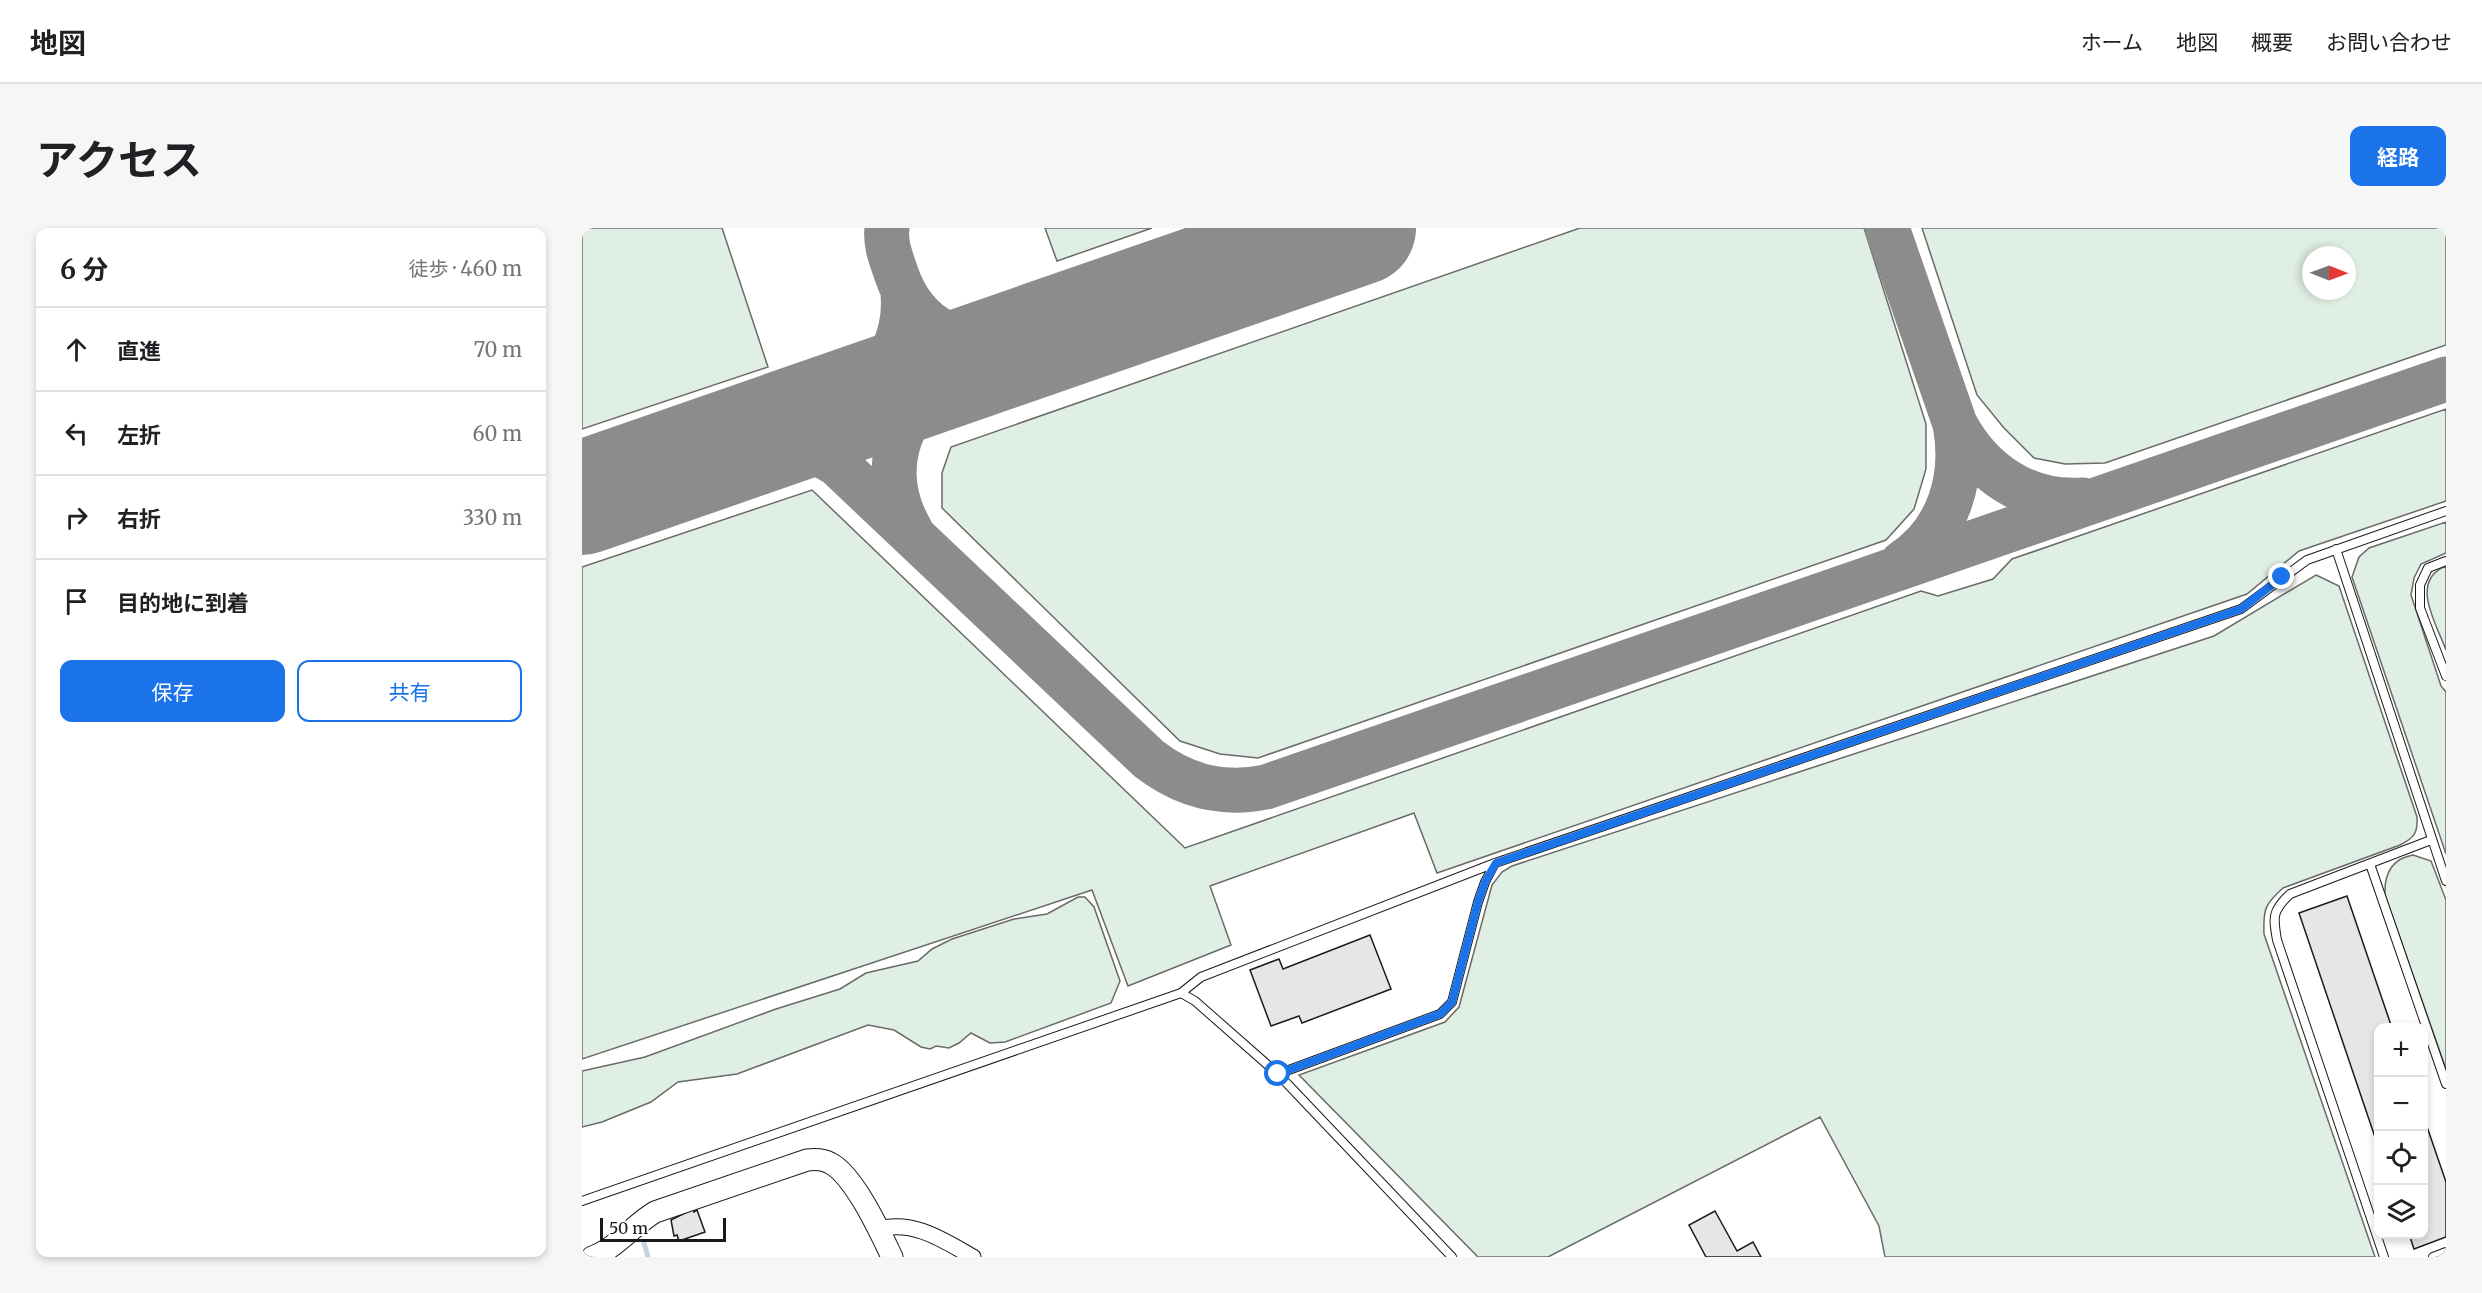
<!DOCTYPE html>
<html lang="ja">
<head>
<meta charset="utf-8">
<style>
	:root { --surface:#fff; --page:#f6f6f6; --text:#202124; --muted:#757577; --line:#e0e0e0; --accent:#1a73e8 }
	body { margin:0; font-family:Merriweather,"Noto Sans JP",serif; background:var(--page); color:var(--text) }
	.controls { position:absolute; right:18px; bottom:18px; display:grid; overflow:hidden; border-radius:12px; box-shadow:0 3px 9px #0003 }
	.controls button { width:54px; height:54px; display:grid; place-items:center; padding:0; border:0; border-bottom:2px solid var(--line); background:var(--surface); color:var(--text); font:30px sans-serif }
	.compass { position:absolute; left:1720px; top:18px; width:54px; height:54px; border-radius:50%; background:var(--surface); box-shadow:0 3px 9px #0003; rotate:91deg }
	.scale { position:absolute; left:18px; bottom:15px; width:126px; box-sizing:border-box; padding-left:6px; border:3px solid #1a1a1a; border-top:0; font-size:16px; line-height:21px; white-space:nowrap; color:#1a1a1a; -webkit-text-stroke:4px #fff; paint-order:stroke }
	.stop { position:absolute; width:18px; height:18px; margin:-14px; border:4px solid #1a73e8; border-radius:50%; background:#fff }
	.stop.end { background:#1a73e8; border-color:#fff; box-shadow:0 2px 6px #0008 }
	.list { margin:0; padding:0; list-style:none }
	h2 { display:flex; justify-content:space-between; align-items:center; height:78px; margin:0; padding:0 24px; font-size:26px }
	h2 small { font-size:20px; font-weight:400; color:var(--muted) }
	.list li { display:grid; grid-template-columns:39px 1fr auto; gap:18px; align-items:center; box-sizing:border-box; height:84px; padding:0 24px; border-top:2px solid var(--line) }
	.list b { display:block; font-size:22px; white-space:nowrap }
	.list em { font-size:20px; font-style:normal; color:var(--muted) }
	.actions { display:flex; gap:12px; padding:18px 24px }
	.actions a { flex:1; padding:14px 0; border:2px solid var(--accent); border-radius:12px; text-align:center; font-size:21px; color:var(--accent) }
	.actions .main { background:var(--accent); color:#fff }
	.icon { flex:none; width:33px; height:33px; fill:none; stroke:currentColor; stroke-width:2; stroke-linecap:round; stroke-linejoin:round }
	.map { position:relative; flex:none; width:1864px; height:1029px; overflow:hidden; border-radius:12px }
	header { display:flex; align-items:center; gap:36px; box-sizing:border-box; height:84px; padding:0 30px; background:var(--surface); border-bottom:2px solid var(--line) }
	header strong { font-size:28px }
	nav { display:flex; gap:33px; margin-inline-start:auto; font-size:21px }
	.intro { display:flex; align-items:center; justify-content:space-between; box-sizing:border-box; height:144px; padding:0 36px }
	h1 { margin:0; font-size:42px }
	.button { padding:15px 27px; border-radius:12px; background:var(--accent); color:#fff; font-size:21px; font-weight:700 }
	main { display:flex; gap:36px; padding:0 36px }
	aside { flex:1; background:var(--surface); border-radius:12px; box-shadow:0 3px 9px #0003 }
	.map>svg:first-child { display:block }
	.green { fill:#e0efe3; stroke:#6a6a6a; stroke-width:1.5; fill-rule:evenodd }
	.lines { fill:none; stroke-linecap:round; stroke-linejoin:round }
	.stream { stroke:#c6d2dc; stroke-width:5 }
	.taxiway { stroke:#8c8c8c; stroke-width:45 }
	.runway { stroke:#8c8c8c; stroke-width:114 }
	.building { fill:#e6e6e6; stroke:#1a1a1a; stroke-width:1.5 }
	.lane-casing { stroke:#1a1a1a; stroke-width:10 }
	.street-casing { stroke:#1a1a1a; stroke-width:17 }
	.secondary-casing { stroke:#1a1a1a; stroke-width:23 }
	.lane { stroke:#fff; stroke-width:8 }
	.street { stroke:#fff; stroke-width:15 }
	.secondary { stroke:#fff; stroke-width:21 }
	.route { stroke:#1a73e8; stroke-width:8 }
</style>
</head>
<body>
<header>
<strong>地図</strong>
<nav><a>ホーム</a><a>地図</a><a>概要</a><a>お問い合わせ</a></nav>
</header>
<div class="intro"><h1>アクセス</h1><a class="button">経路</a></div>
<main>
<aside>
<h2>6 分<small>徒歩 · 460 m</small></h2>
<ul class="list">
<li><svg class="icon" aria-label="ahead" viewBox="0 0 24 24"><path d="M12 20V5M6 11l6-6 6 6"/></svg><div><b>直進</b></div><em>70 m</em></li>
<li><svg class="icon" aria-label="left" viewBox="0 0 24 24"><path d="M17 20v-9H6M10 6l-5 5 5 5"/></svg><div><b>左折</b></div><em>60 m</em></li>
<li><svg class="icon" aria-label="right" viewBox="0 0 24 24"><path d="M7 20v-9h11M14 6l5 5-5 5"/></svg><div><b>右折</b></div><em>330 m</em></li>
<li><svg class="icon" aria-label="arrive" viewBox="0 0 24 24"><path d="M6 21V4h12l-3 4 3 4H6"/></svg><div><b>目的地に到着</b></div></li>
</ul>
<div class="actions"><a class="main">保存</a><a>共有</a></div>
</aside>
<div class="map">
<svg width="1864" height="1029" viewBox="0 0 1864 1029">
	<rect width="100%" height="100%" fill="#fff"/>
	<path class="green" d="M0,0H140L186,139L0,201Z
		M463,0H570L475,33Z
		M998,0H1282L1344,196V241L1332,281L1304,312L676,530L638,526L598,513L360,280V245L369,219Z
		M1340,0H1864V117L1523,235L1483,236L1452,230L1422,200L1395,167ZM1729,27H1765V63H1729Z
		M1864,181V273L1717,323L1665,366L855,645L832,585L628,658L649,717L546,758L510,662L0,831V339L230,262L603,620L1339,363L1356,368L1411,351L1430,331Z
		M1864,294V325L1839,336L1832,350L1829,367L1859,458L1864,464V626L1770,349L1777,329L1787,320Z
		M1864,338V422C1854,395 1827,353 1864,338Z
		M1734,347L1757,358L1835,589C1836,605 1832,610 1818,617L1701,660C1683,676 1681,681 1682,706L1793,1029H1303L1297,998L1238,889L966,1029H896L717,847L863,794L877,779L910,657L920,644L930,638L1632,408Z
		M1831,627L1849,633L1864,672V841L1803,667C1802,646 1809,631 1831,627Z
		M496,669H503L512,679L538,753L529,775L423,814L408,815L389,805L377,815L367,820L354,818L348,821L339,819L312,802L286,797L155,846L96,854L69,874L20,894L0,899V843L63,829L194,781L258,761L284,745L336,733L350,721L370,711L432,691L465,686Z"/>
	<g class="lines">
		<path class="stream" d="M62,1015L66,1029"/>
		<path class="taxiway" d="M305,0C303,16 309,30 314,45C334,105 381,119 439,117
			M1305,0L1373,196C1383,250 1367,304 1320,335
			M721,19L741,0
			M271,176C303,145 325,111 321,65
			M1373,196C1399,245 1445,276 1501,272
			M165,213C198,211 226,218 255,236L567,531C602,558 640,568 684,559L1864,151
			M329,303C294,243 317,191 361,144"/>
		<path class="runway" d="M0,270L777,0"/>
	</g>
	<path class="building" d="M1765,668L1810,800H1796V918L1717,685Z
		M788,707L809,761L720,795L717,788L689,798L668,742L697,731L701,741Z
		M1842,890L1864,954V1009L1832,1021L1827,1006H1842Z
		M111,981L112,984L115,982L123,1004L97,1013L95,1007L92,1008L89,992Z
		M1133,983L1155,1023L1171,1014L1179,1029H1124L1107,997Z"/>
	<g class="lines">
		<defs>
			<path id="lane" d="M1754,321L1864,653
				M1864,333L1846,340L1838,357V380L1864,448
				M1788,636L1864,856
				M599,765L613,773L696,846L870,1029
				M696,846L858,786L870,774L896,674L903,654L913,635
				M0,973L599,765L619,749L913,635L1659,381L1725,332L1864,283
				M1802,1029L1695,712C1691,689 1690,683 1708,666L1849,612
				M1851,1029L1864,1024"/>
			<path id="street" d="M297,1001C332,992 361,1012 391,1029"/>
			<path id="secondary" d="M10,1029C35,1020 51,997 73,984L225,932C233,931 241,931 248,935C272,947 298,1004 310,1029"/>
		</defs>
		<use href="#lane" class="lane-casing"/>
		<use href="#street" class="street-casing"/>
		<use href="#secondary" class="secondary-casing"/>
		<use href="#lane" class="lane"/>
		<use href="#street" class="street"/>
		<use href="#secondary" class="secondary"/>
	</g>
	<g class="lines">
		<path class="route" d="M696,846L858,786L870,774L896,674L903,654L914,635L1659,381L1700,349"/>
	</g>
</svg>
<div class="controls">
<button>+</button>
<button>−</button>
<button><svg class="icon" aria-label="locate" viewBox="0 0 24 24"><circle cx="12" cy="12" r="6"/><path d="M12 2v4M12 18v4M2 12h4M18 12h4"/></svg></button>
<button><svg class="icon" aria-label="layers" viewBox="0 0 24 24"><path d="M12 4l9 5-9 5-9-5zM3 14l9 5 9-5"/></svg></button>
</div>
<svg class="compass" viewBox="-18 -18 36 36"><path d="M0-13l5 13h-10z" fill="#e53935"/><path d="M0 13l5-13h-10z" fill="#757577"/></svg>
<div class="scale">50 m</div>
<div class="stop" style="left:696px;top:846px"></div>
<div class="stop end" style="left:1700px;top:349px"></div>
</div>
</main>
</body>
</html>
